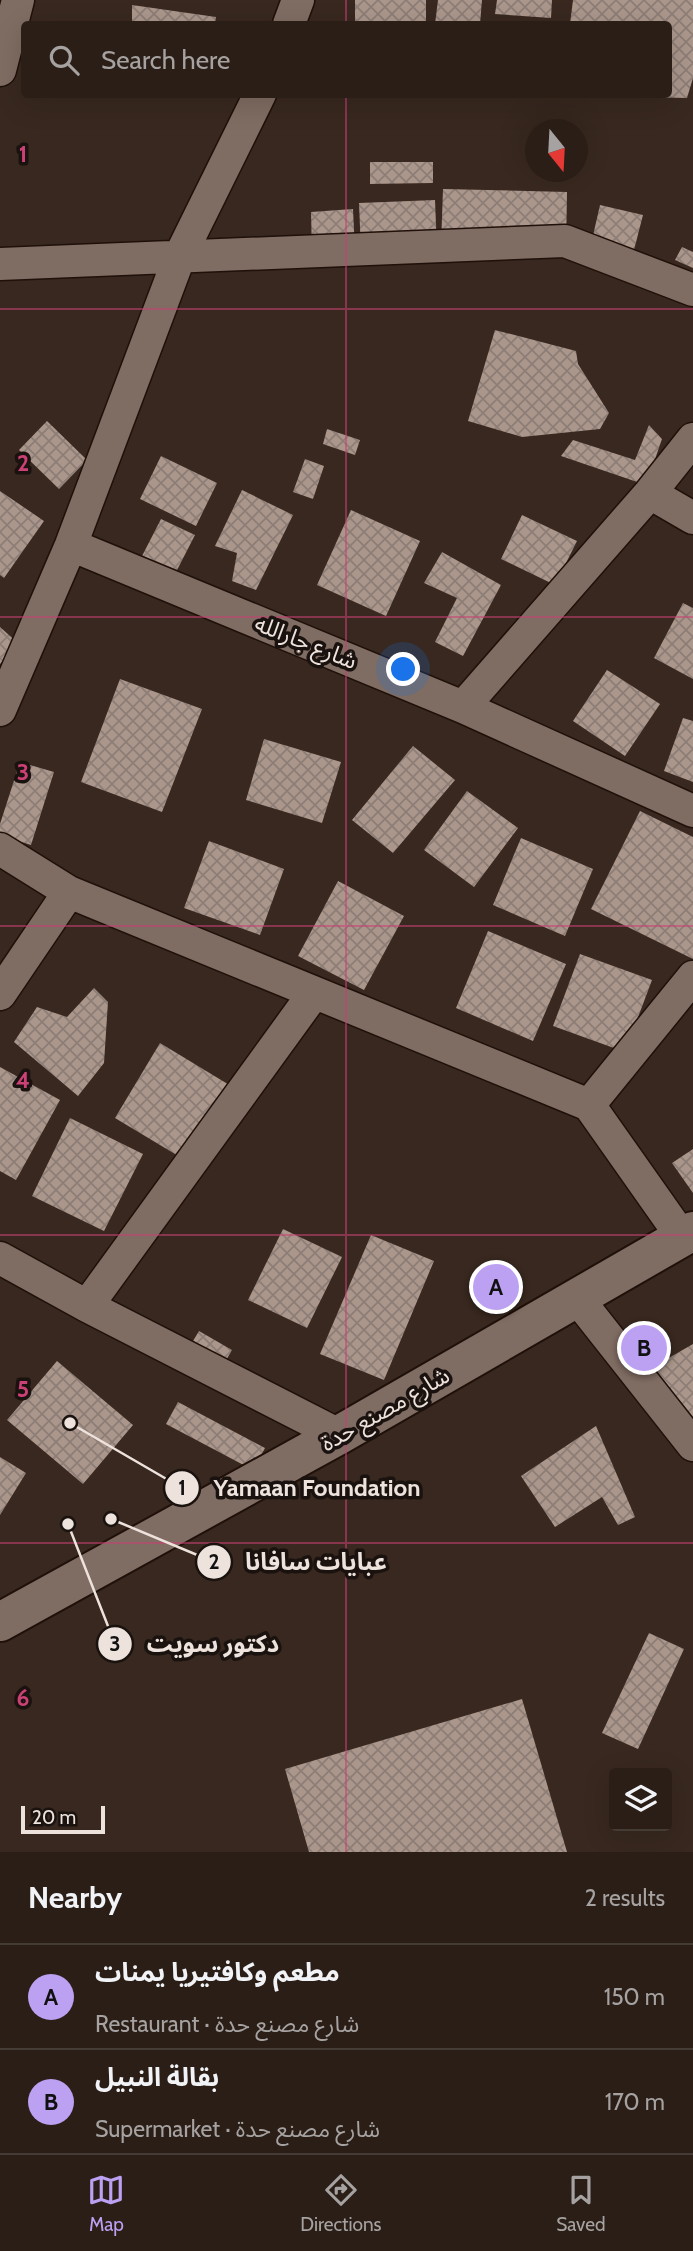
<!DOCTYPE html>
<html lang="en">
<head>
<meta charset="utf-8">
<style>
	:root { --surface:#2a1e17; --page:#362b24; --text:#f1f3f6; --muted:#a5a2a1; --line:#463c36; --accent:#bca0f2 }
	body { margin:0; font-family:Cabin,"Noto Sans Arabic",sans-serif; background:var(--page); color:var(--text) }
	.controls { position:absolute; right:21px; bottom:21px; display:grid; overflow:hidden; border-radius:7px; box-shadow:0 7px 28px #0002 }
	.controls button { width:63px; height:63px; display:grid; place-items:center; padding:0; border:0; border-bottom:2px solid var(--line); background:var(--surface); color:var(--text); font:35px sans-serif }
	.compass { position:absolute; left:525px; top:119px; width:63px; height:63px; border-radius:50%; background:var(--surface); box-shadow:0 7px 28px #0002; rotate:162deg }
	.scale { position:absolute; left:21px; bottom:18px; width:84px; box-sizing:border-box; padding-left:7px; border:4px solid #ede2dc; border-top:0; font-size:19px; line-height:24px; white-space:nowrap; color:#ede2dc; -webkit-text-stroke:5px #1a120f; paint-order:stroke }
	.you { position:absolute; left:404px; top:670px; width:24px; height:24px; margin:-18px; border:5px solid #fff; border-radius:50%; background:#1a73e8; box-shadow:0 0 0 10px #1a73e833 }
	.badge { display:grid; place-items:center; width:46px; height:46px; border-radius:50%; background:var(--accent); color:#111; font-size:23px; font-weight:700 }
	.pin { position:absolute; translate:-50% -50%; border:4px solid #fff; box-shadow:0 2px 7px #0006 }
	.list { margin:0; padding:0; list-style:none }
	h2 { display:flex; justify-content:space-between; align-items:center; height:91px; margin:0; padding:0 28px; font-size:30px }
	h2 small { font-size:23px; font-weight:400; color:var(--muted) }
	.list li { display:grid; grid-template-columns:46px 1fr auto; gap:21px; align-items:center; box-sizing:border-box; height:105px; padding:0 28px; border-top:2px solid var(--line) }
	.list b { display:block; font-size:26px; white-space:nowrap }
	.list p { margin:0; font-size:23px; white-space:nowrap; color:var(--muted) }
	.list em { font-size:23px; font-style:normal; color:var(--muted) }
	.icon { flex:none; width:38px; height:38px; fill:none; stroke:currentColor; stroke-width:2; stroke-linecap:round; stroke-linejoin:round }
	.map { position:relative; flex:none; width:693px; height:1852px; overflow:hidden }
	.search { position:absolute; background:var(--surface); box-shadow:0 7px 28px #0002; left:21px; right:21px; top:21px; height:77px; display:flex; align-items:center; gap:18px; box-sizing:border-box; padding:0 24px; border-radius:7px; color:var(--muted); font-size:26px }
	.sheet { height:301px; background:var(--surface) }
	nav { display:flex; justify-content:space-around; align-items:center; box-sizing:border-box; height:98px; border-top:2px solid var(--line); background:var(--surface); font-size:19px; color:var(--muted) }
	nav a { display:grid; justify-items:center; gap:4px }
	nav .on { color:var(--accent) }
	.map>svg:first-child { display:block }
	.building { fill:url(#building-cross-hatch) }
	.lines { fill:none; stroke-linecap:round; stroke-linejoin:round }
	.street-casing { stroke:#1f1009; stroke-width:35 }
	.secondary-casing { stroke:#1f1009; stroke-width:42 }
	.street { stroke:#7f6c62; stroke-width:32 }
	.secondary { stroke:#7f6c62; stroke-width:38 }
	.grid { fill:none; stroke:#cb4075; stroke-width:2; stroke-opacity:0.55 }
	.labels { text-anchor:middle; stroke-width:7; stroke-linejoin:round; paint-order:stroke }
	.street-label { font-size:23px; fill:#ede2dc; stroke:#1a120f }
	.grid-label { font-size:23px; text-anchor:middle; font-weight:bold; fill:#cb4075; stroke:#1a120f; stroke-width:7; stroke-linejoin:round; paint-order:stroke }
	.leader { fill:none; stroke:#ede2dc; stroke-width:2.5 }
	.callout-dot { fill:#ede2dc; stroke:#1a120f; stroke-width:2.5 }
	.mark-label { font-size:21px; text-anchor:middle; font-weight:bold; fill:#111 }
	.callout-label { font-size:24px; text-anchor:middle; font-weight:bold; fill:#ede2dc; stroke:#1a120f; stroke-width:7; stroke-linejoin:round; paint-order:stroke }
</style>
</head>
<body>
<div class="map">
<svg width="693" height="1852" viewBox="0 0 693 1852">
	<defs>
		<pattern id="building-cross-hatch" width="8" height="8" patternUnits="userSpaceOnUse" patternTransform="scale(1.75)"><rect width="8" height="8" fill="#aa968b"/><path d="M0 0l8 8M0 8l8-8" fill="none" stroke="#8c7d75"/></pattern>
	</defs>
	<rect width="100%" height="100%" fill="#38281f"/>
	<path class="building" d="M355,0H426V24H355Z
		M438,0H482L480,24H435Z
		M497,0H552L551,18L495,14Z
		M573,0H693V78L687,98L641,97V94H668V24H570Z
		M132,5L216,17L215,24H132Z
		M370,162H433V183L370,184Z
		M443,189L567,192L566,249L441,246Z
		M435,200L437,249L361,252L359,203Z
		M600,205L643,215L634,250L592,240Z
		M353,209L355,251L312,253L311,212Z
		M682,247L693,252V268L675,260Z
		M495,330L576,351L578,364L609,413L600,429L522,437L468,421Z
		M47,421L87,460L59,489L19,450Z
		M649,425L662,439L646,485L561,456L573,440L635,460Z
		M327,429L360,440L355,455L323,444Z
		M161,456L217,483L196,526L140,499Z
		M305,459L324,466L313,499L293,492Z
		M242,490L293,515L256,590L232,581L237,553L215,546Z
		M0,491L44,521L4,578L0,575Z
		M351,510L420,541L386,616L317,585Z
		M522,515L577,541L555,585L501,559Z
		M161,519L195,535L175,574L141,558Z
		M442,552L501,585L463,656L435,642L457,598L424,583Z
		M683,603L693,608V679L654,658Z
		M0,627L19,644L0,664Z
		M607,670L660,704L625,756L573,721Z
		M120,679L202,709L162,812L81,782Z
		M683,718L693,721V782L664,771Z
		M264,739L341,762L322,823L246,800Z
		M413,746L455,780L393,853L352,820Z
		M20,762L54,772L31,845L0,835V824Z
		M467,791L518,828L474,887L424,850Z
		M640,811L693,837V959L591,909Z
		M521,838L593,869L565,936L493,905Z
		M209,841L284,869L260,935L184,908Z
		M338,881L404,916L364,990L298,956Z
		M488,931L566,964L533,1041L456,1008Z
		M580,954L652,980L625,1052L553,1026Z
		M94,988L108,1002L104,1063L78,1096L14,1042L37,1007L67,1017Z
		M160,1043L231,1086L185,1160L115,1118Z
		M0,1067L60,1100L16,1180L0,1171Z
		M70,1118L143,1154L104,1231L32,1196Z
		M693,1149V1193L672,1163Z
		M283,1229L342,1257L307,1328L248,1300Z
		M371,1235L434,1261L384,1380L320,1354Z
		M199,1331L232,1350L217,1376L184,1356Z
		M693,1344V1431L646,1371Z
		M57,1361L133,1425L83,1484L7,1420Z
		M178,1402L265,1448L253,1470L166,1424Z
		M596,1426L635,1517L618,1525L602,1497L555,1527L521,1476Z
		M0,1457L26,1473L0,1515Z
		M649,1633L684,1649L638,1749L602,1733Z
		M522,1699L567,1852H309L285,1769Z"/>
	<g class="lines">
		<defs>
			<path id="street" d="M289,24L298,0
				M0,70L18,0
				M0,264L565,241L693,290
				M650,493L693,518
				M71,545L463,707L693,811
				M463,707L650,493L693,439
				M0,710L71,545L179,258L260,94
				M0,849L69,892L589,1105L682,1237
				M0,994L69,892
				M589,1105L693,977
				M0,1258L87,1306L339,1435
				M577,1298L693,1445
				M87,1306L314,993"/>
			<path id="secondary" d="M0,1622L339,1435L693,1231"/>
		</defs>
		<use href="#street" class="street-casing"/>
		<use href="#secondary" class="secondary-casing"/>
		<use href="#street" class="street"/>
		<use href="#secondary" class="secondary"/>
	</g>
	<path class="grid" d="M346,0V24M346,94V1852M0,309H693M0,617H693M0,926H693M0,1235H693M0,1543H693"/>
	<g class="labels">
		<g class="street-label">
			<text transform="translate(306 642) rotate(22)" y="8">شارع جارالله</text>
			<text transform="translate(385 1409) rotate(-30)" y="8">شارع مصنع حدة</text>
		</g>
	</g>
	<g class="grid-label">
		<text x="23" y="162">1</text>
		<text x="23" y="471">2</text>
		<text x="23" y="780">3</text>
		<text x="23" y="1088">4</text>
		<text x="23" y="1397">5</text>
		<text x="23" y="1706">6</text>
	</g>
	<path class="leader" d="M70 1423L182 1488M111 1519L214 1562M68 1524L115 1644"/>
	<g class="callout-dot">
		<circle cx="70" cy="1423" r="7"/>
		<circle cx="111" cy="1519" r="7"/>
		<circle cx="68" cy="1524" r="7"/>
		<circle cx="182" cy="1488" r="18"/>
		<circle cx="214" cy="1562" r="18"/>
		<circle cx="115" cy="1644" r="18"/>
	</g>
	<g class="mark-label">
		<text x="182" y="1495">1</text>
		<text x="214" y="1569">2</text>
		<text x="115" y="1651">3</text>
	</g>
	<g class="callout-label">
		<text x="317" y="1496">Yamaan Foundation</text>
		<text x="316" y="1570">عبايات سافانا</text>
		<text x="213" y="1652">دكتور سويت</text>
	</g>
</svg>
<div class="controls">
<button><svg class="icon" aria-label="layers" viewBox="0 0 24 24"><path d="M12 4l9 5-9 5-9-5zM3 14l9 5 9-5"/></svg></button>
</div>
<svg class="compass" viewBox="-18 -18 36 36"><path d="M0-13l5 13h-10z" fill="#e53935"/><path d="M0 13l5-13h-10z" fill="#a5a2a1"/></svg>
<div class="scale">20 m</div>
<div class="you"></div>
<div class="pin badge" style="left:496px;top:1287px">A</div>
<div class="pin badge" style="left:644px;top:1348px">B</div>
<div class="search"><svg class="icon" aria-label="search" viewBox="0 0 24 24"><circle cx="10" cy="10" r="6"/><path d="M15 15l6 6"/></svg>Search here</div>
</div>
<section class="sheet">
<h2>Nearby<small>2 results</small></h2>
<ul class="list">
<li><span class="badge">A</span><div><b>مطعم وكافتيريا يمنات</b><p>Restaurant · شارع مصنع حدة</p></div><em>150 m</em></li>
<li><span class="badge">B</span><div><b>بقالة النبيل</b><p>Supermarket · شارع مصنع حدة</p></div><em>170 m</em></li>
</ul>
</section>
<nav>
<a class="on"><svg class="icon" aria-label="map" viewBox="0 0 24 24"><path d="M3 6l6-2 6 2 6-2v14l-6 2-6-2-6 2zM9 4v14M15 6v14"/></svg>Map</a>
<a><svg class="icon" aria-label="directions" viewBox="0 0 24 24"><path d="M12 3l9 9-9 9-9-9zM9 14v-3h6M13 9l2 2-2 2"/></svg>Directions</a>
<a><svg class="icon" aria-label="saved" viewBox="0 0 24 24"><path d="M7 4h10v16l-5-4-5 4z"/></svg>Saved</a>
</nav>
</body>
</html>
